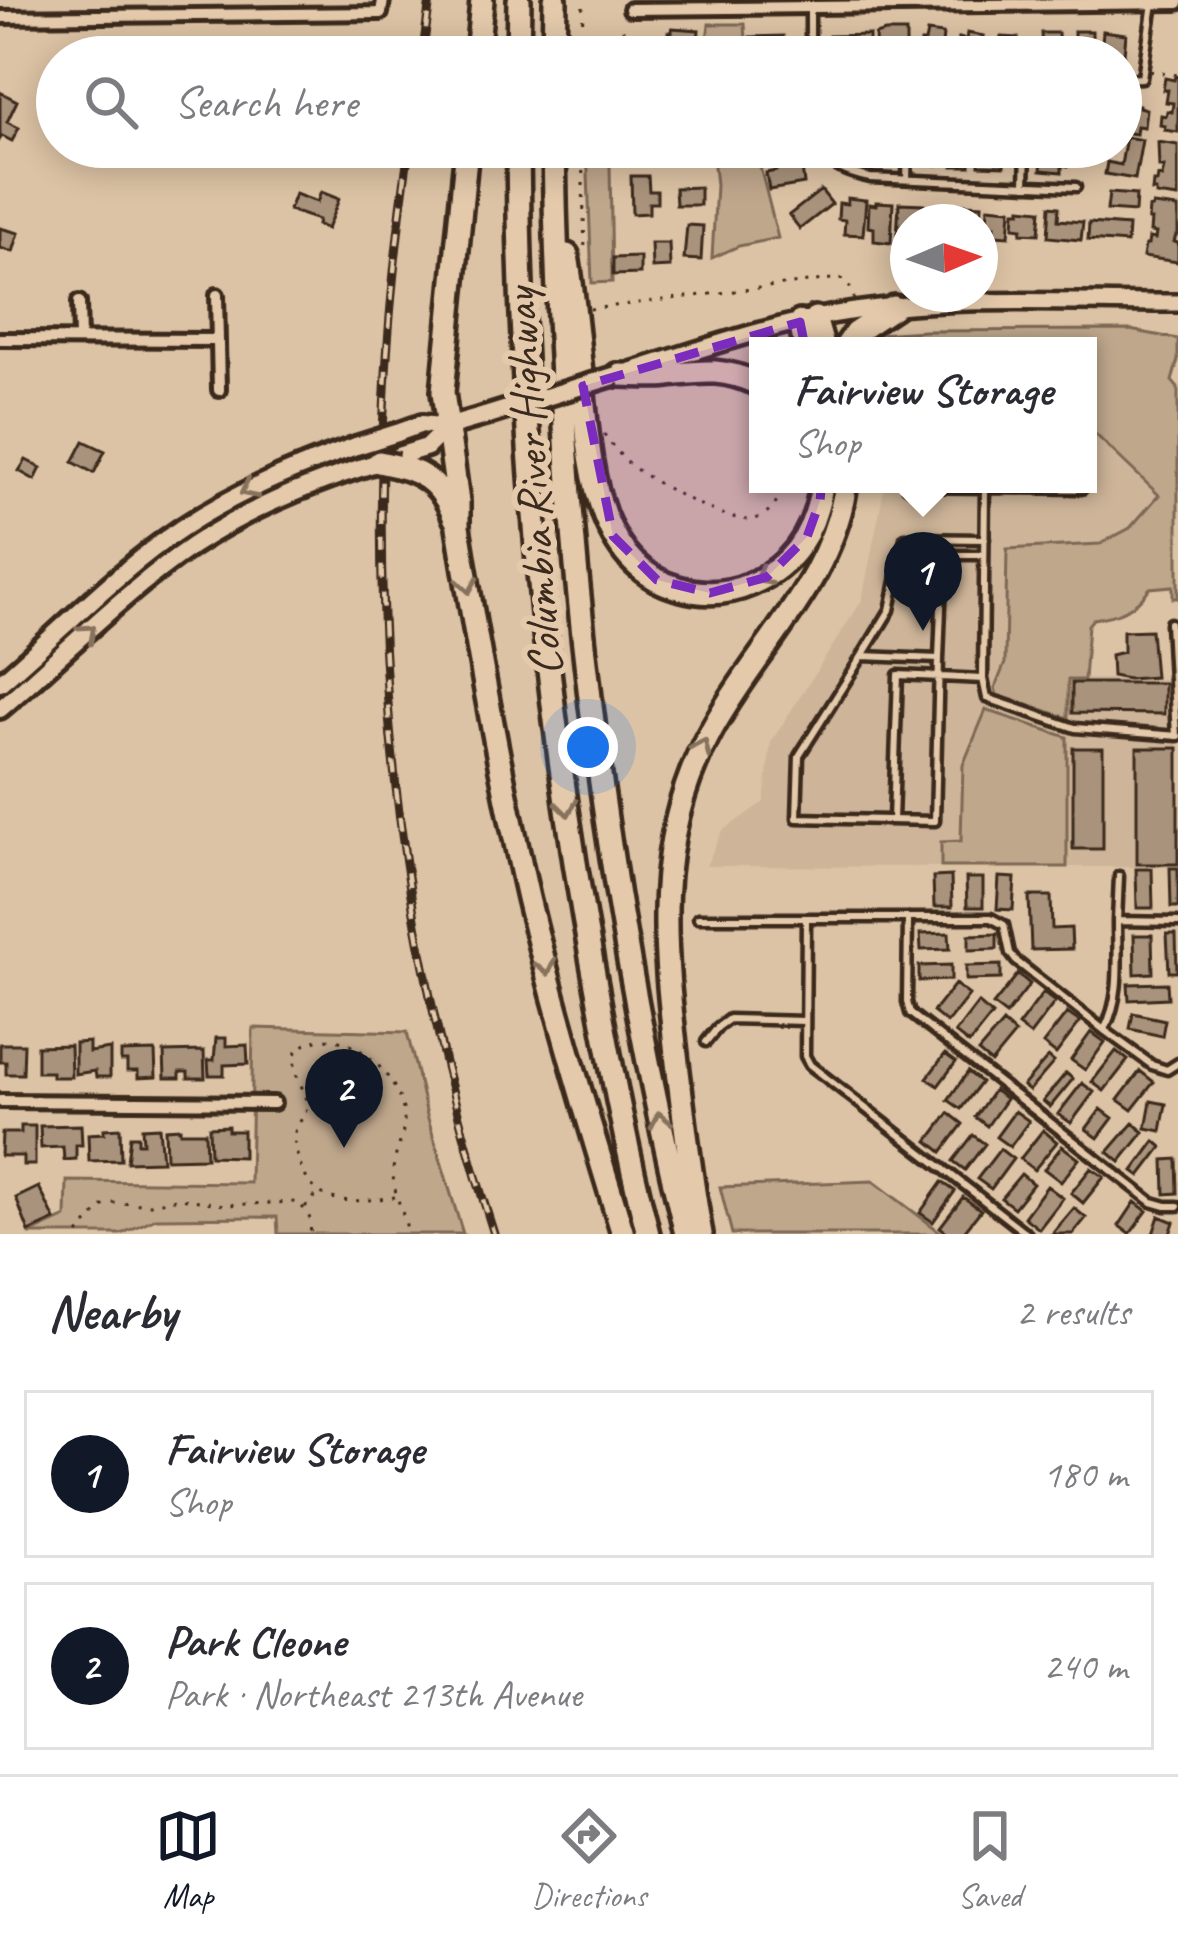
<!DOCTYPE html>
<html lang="en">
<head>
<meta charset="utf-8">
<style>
	:root { --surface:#fff; --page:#f7f7f7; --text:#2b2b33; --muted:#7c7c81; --line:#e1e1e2; --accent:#111827 }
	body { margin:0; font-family:Caveat,sans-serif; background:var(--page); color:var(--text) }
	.compass { position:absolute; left:890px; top:204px; width:108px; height:108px; border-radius:50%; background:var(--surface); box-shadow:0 6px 30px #0003; rotate:88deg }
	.you { position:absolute; left:588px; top:747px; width:42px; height:42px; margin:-30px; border:9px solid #fff; border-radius:50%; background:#1a73e8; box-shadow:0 0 0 18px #1a73e833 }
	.badge { display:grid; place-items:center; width:78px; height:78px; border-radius:50%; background:var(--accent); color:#fff; font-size:39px; font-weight:700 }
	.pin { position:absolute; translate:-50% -99px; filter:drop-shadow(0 3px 6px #0008) }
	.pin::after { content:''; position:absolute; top:63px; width:42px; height:36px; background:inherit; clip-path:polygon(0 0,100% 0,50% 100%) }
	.popup { position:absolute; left:749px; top:337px; width:348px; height:156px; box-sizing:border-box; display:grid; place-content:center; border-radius:0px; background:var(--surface); filter:drop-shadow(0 3px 9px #0005); font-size:39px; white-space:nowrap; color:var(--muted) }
	.popup b { font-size:45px; color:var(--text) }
	.popup::after { content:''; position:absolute; left:50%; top:100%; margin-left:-24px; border:24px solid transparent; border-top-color:var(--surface) }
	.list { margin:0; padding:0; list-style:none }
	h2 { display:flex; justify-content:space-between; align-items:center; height:156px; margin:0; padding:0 48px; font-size:51px }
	h2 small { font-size:39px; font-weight:400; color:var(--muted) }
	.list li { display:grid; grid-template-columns:78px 1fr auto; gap:36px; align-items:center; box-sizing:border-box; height:168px; margin:0 24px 24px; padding:0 24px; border:3px solid var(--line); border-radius:0px }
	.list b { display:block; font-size:45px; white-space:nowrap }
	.list p { margin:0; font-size:39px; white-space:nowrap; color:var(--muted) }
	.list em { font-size:39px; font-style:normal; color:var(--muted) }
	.icon { flex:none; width:66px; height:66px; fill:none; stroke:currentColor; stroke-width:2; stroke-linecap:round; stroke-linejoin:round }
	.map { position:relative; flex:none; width:1178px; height:1234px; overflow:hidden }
	.search { position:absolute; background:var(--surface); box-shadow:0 6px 30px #0003; left:36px; right:36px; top:36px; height:132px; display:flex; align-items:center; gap:30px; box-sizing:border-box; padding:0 42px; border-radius:66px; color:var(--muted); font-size:45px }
	.sheet { height:540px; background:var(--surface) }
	nav { display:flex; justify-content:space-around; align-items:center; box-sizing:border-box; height:168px; border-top:3px solid var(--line); background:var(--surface); font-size:33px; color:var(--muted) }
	nav a { display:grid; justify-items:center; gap:6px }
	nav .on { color:var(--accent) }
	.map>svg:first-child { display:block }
	.built { fill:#ceb599 }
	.green { fill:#bfa78c; stroke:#7d6855; stroke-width:3 }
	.building { fill:#aa937c; stroke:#3b2a1e; stroke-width:3 }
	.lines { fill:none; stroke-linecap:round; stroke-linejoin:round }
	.service-casing { stroke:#3b2a1e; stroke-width:15 }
	.minor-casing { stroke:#3b2a1e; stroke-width:20 }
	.secondary-casing { stroke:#3b2a1e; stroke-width:24 }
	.primary-casing { stroke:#3b2a1e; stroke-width:26 }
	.motorway-casing { stroke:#3b2a1e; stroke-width:30 }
	.path { stroke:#3b2a1e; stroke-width:3; stroke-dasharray:3 9; stroke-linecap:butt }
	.service { stroke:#e4c9ab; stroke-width:6 }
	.minor { stroke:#e4c9ab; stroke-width:10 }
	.secondary { stroke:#e4c9ab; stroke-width:15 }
	.primary { stroke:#e4c9ab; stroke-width:16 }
	.motorway { stroke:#e4c9ab; stroke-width:21 }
	.rail-casing { stroke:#3b2a1e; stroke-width:9 }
	.rail { stroke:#e4c9ab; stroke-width:4.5; stroke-dasharray:14; stroke-linecap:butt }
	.primary-bridge-casing { stroke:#3b2a1e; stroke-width:26; stroke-linecap:butt }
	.motorway-bridge-casing { stroke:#3b2a1e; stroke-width:30; stroke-linecap:butt }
	.primary-bridge { stroke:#e4c9ab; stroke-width:16 }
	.motorway-bridge { stroke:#e4c9ab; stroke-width:21 }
	.oneway { stroke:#87725d }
	.marked { fill:#7b2cbf; fill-opacity:0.2; stroke:#7b2cbf; stroke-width:9; stroke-dasharray:24 15; stroke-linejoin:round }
	.labels { text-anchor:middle; stroke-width:12; stroke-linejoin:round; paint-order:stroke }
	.street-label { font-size:48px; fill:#3b2a1e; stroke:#e4c9ab }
</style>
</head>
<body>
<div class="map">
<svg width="1178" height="1234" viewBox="0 0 1178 1234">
	<rect width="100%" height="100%" fill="#ddc3a5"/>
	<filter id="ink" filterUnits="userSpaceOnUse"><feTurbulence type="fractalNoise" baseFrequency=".00833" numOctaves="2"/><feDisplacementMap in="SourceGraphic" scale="24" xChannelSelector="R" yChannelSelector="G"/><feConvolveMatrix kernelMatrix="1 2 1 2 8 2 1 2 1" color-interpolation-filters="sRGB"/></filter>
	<g filter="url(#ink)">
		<path class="built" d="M1088,432H1092L1160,495L1130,528L1100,545L1007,550L1005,663L995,688L1067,718L1068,679H1178V867H1067V737L963,765L961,841L941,842V867L706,866L722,831L764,802L771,742L862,600L885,484H1088Z"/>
		<path class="green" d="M709,24H745L747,57H705Z
			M587,147H612L610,164L612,282L592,283Z
			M712,147H755L778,238L739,246L712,258L716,185Z
			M1130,330L1178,339V360L1172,381L1178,388V598H1173V586L1150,588C1134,610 1119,615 1093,619L1088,625L1084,680H1068V718L997,695L995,688L1005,663L1007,549L1100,544L1130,528L1159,495L1093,432H1088V346H881L879,334L925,331Z
			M986,710L1067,737V867H941V842L961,841L963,765Z
			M253,1028L407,1032L427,1115L463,1234H278L277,1217L156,1218L121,1234H29L66,1217L67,1181L250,1183Z
			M873,1181L943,1234H732L720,1187Z"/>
		<path class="building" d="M672,28L699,30L698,43L668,41V32H672Z
			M1074,31H1092V57H1069L1068,40H1074Z
			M1103,31L1126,34L1123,64L1121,57H1105L1107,43H1102Z
			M885,32H906V57H885V52H876L875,35Z
			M927,32L943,34L942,45L947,46L945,57H919L921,42H925Z
			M967,33L984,36L980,57H963L956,54L959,38L966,40Z
			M1041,33H1058L1059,57H1034V51L1042,50Z
			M869,35V52L856,53V57H837V53L829,54V36Z
			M783,36L784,57L751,55L750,37Z
			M1001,37L1018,38L1016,57H988L991,40L1000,42Z
			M658,46L690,48V57H655Z
			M1175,76L1178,77V132L1164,130L1165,126L1160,125L1161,115L1166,116L1167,111L1172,112L1173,103L1166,102L1168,90H1163L1165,78L1174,80Z
			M0,92L17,101L7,122L19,128L12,141L2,136L0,139Z
			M1121,102L1139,105V107L1146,109L1144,127L1137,126L1136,134L1121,132Z
			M1126,137L1142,140L1135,179L1105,174L1107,162L1121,165Z
			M1158,142L1178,145V198L1156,195V191H1152L1153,182H1157L1158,176L1162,177L1164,167H1159Z
			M878,147H895L894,162L878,161Z
			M923,147H938L937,165L921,163Z
			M946,147H970V166H953V160H946Z
			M980,147H1005L1004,166L979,165Z
			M1043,147L1070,150L1068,166L1062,165V172L1041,170Z
			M1083,147H1099L1098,162L1082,161Z
			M793,160L795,168L802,167L804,184L769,190L766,173L776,171L775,163Z
			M631,176H648L649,191H657V203H649V213L632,214Z
			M700,187V205H676L675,188Z
			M821,190L832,204L800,229L789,215Z
			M321,192L339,199L327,229L317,225L318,220L289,210L295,194L317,202Z
			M1109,193L1136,195L1135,212L1107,210Z
			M847,198L866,200L863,235L844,234L845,220L838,219L839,203L847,204Z
			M876,202L893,203L891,243L874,241V228L868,227L869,204L876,205Z
			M899,203L924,204L923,222H908V238L897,237Z
			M964,204L982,205L980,235V222H957L958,208L964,209Z
			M935,205L951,206V222H927V210H935Z
			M1153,205L1178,208V235H1176L1174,242L1178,243V262L1143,257L1145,245H1148L1149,238L1155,239L1156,233L1150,232L1151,220H1148L1149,208H1152Z
			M1050,206L1059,207L1058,220L1083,222L1081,240L1048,237Z
			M988,207L1011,209L1009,236L994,235L995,226H987Z
			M1021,208L1041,210L1039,234L1021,233L1022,228L1014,227L1015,211H1021Z
			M1089,223L1128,226L1127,243L1088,240Z
			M687,225L703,226L701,260L684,259Z
			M0,228L19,233L13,252L0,248Z
			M651,243H669L670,267L652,268Z
			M640,257V274L613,275V258Z
			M84,441L105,451L94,473L73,462Z
			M26,460L41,468L35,480L19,471Z
			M1151,630L1155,677L1128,679L1112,676L1111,655L1123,652V631Z
			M1072,683H1164V714L1072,713Z
			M1073,748H1103V849H1073Z
			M1137,748H1178V864H1137Z
			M1170,868H1178V907H1171Z
			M1136,869H1152L1153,908H1137Z
			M951,876L952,907H934L933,877Z
			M999,877L1015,878L1013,910L997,909Z
			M966,878H983V907H967Z
			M1029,896H1051L1052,929L1071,928L1072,949L1031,950Z
			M949,933L950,949L921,950L920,934Z
			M997,934V949L969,950V935Z
			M1167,934H1176L1177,972H1169Z
			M1134,935H1152L1153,973L1135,974Z
			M951,965V980L919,981V966Z
			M1001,965V979L966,980V966Z
			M1018,974L1030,984L1006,1015L993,1005Z
			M1167,983L1168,998L1129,1000L1128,984Z
			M955,984L969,995L947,1023L933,1012Z
			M1043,993L1055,1002L1030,1035L1018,1026Z
			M978,1003L992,1015L969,1044L955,1033Z
			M1067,1013L1080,1022L1056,1054L1043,1044Z
			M1133,1013L1165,1020L1162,1036L1130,1029Z
			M1003,1023L1015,1034L991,1063L978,1052Z
			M1091,1032L1105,1042L1085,1070L1071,1060Z
			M216,1038H226V1046L247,1045L248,1064L224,1065V1075H209L208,1060H214Z
			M89,1042V1052L110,1049V1077H96L95,1071L75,1074V1043Z
			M0,1044H24L23,1074H6V1062H0Z
			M70,1045L71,1077H52V1072H37V1046Z
			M155,1051L156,1077L138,1078V1071H127V1061H121V1052Z
			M204,1051L205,1078H188V1072H180V1078H165L164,1052Z
			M1116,1051L1128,1060L1104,1091L1092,1082Z
			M945,1054L956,1062L938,1086L927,1078Z
			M1048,1057L1054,1062L1029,1091L1023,1086Z
			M1140,1071L1154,1082L1132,1110L1118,1100Z
			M968,1072L981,1082L961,1109L948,1100Z
			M1066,1073L1073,1079L1050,1107L1043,1101Z
			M1082,1083L1094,1092L1071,1123L1058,1114Z
			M994,1090L1006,1099L987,1126L975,1117Z
			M1151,1101L1166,1104L1161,1131L1146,1128Z
			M1101,1109L1113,1118L1098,1138L1086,1129Z
			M1015,1111L1029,1121L1010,1147L996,1137Z
			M949,1113L963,1124L942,1152L928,1141Z
			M1133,1123L1144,1132L1120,1162L1108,1152Z
			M81,1125L82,1145H76V1159L64,1160L63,1147L41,1148L40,1126Z
			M21,1126H35V1165H23V1156H1L2,1133H21Z
			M228,1126V1131H243V1157L210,1156L209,1127Z
			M159,1127L162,1161L127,1162L130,1136H138V1143H143L142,1128Z
			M120,1128L121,1160L89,1161L88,1134L104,1133V1129Z
			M180,1128V1132H205L206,1158L166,1159L165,1129Z
			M1043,1130L1057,1142L1034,1170L1020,1159Z
			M973,1135L985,1144L965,1170L953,1161Z
			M1155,1141L1162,1147L1140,1176L1133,1171Z
			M1062,1146L1079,1159L1061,1182L1044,1169Z
			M1000,1149L1013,1159L991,1189L977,1179Z
			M1177,1159L1178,1193L1165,1194L1164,1160Z
			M1091,1168L1104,1177L1083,1203L1071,1193Z
			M1021,1174L1033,1184L1014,1208L1001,1198Z
			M942,1182L955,1191L933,1222L920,1213Z
			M1047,1186L1063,1198L1039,1229L1024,1217Z
			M39,1187L55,1220L29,1232L16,1198Z
			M963,1197L981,1210L962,1234H949L940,1227Z
			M1135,1202L1147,1211L1130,1234L1119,1226Z
			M1074,1208L1086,1218L1073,1234H1052Z
			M1159,1216L1174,1222L1170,1234H1153Z"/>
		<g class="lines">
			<defs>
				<path id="service" d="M810,7V57
					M1121,79L1142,78L1153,3
					M819,147C832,168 847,173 870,178L1076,187
					M907,179L908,147
					M1025,185L1026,147
					M907,487L1082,489
					M1170,623L1176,736
					M862,656L939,659L935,821L797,818L799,756Z
					M862,656L890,610L905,538L985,539
					M939,659L943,555H984
					M983,679L985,488
					M893,820L898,675L983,679L987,698L1075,728L1178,736
					M698,918H991L1004,925L1010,953L1016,961L1104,1030
					M806,919L805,1056L810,1065L1027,1234
					M908,919L907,1002L910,1013L1152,1202L1166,1206H1178
					M1117,921L1119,876
					M1178,922L1117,921C1117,958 1122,997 1104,1030L1152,1065L1167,1070L1178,1063
					M706,1042L718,1027L729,1019L805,1021"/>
				<path id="minor" d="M630,9L1178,3
					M0,17L381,13L383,0
					M217,295L219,390
					M79,302L80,339
					M0,339L218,340
					M0,1101L274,1103"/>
				<path id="secondary" d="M631,371C705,348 778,322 855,311C960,296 1071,303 1178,303"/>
				<path id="primary" d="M397,433L422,424L447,427L485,416
					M398,456L427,447L447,427
					M0,683C60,632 116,572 182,528C237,492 295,468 356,446
					M0,709C63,655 123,593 192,546C249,508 314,482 379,462"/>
				<path id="motorway" d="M477,57L482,0
					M518,57L519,0
					M554,57L555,0
					M467,147L443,392L458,502V527C478,651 500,775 528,898C555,1011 589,1123 623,1234
					M518,147C520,424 544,702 594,974C610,1061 626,1148 648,1234
					M554,147C559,513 600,878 686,1234
					M567,255C574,298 578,341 582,384C590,457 592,564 678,588C702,595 728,594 751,584C794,566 816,529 822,484
					M815,318L823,346
					M800,322L805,346
					M846,346L855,333L894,307
					M617,375C634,375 652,377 668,375C704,371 724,368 758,384
					M397,466C428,473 444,489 455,519
					M701,1234C691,1180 685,1125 678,1071C664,951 650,841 711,731C756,648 832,582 846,484"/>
			</defs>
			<use href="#service" class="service-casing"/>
			<use href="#minor" class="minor-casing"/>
			<use href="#secondary" class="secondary-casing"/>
			<use href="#primary" class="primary-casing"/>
			<use href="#motorway" class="motorway-casing"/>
			<path class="path" d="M582,46L618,43L626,23
				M582,57L583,0
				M1150,71L1178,75
				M582,147L585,252
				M590,309L840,278L849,285L854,299
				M604,434C611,445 619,454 628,463C648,480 730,526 755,519C771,514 780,498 785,484
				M395,1197C354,1202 314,1210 299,1161C296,1152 293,1141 295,1132C297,1123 306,1116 307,1106C308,1087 290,1081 296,1051C338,1014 399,1072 404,1115C406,1134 394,1152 393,1171C393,1195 404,1211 408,1234
				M305,1207L318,1193
				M78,1234L102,1207L108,1203L152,1204L181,1198L224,1205L295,1202C309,1210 312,1219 310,1234"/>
			<use href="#service" class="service"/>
			<use href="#minor" class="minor"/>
			<use href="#secondary" class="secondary"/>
			<use href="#primary" class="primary"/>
			<use href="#motorway" class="motorway"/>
			<defs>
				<path id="rail" d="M422,57L430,0
					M409,147C356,520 376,874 494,1234"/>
			</defs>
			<use href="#rail" class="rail-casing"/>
			<use href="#rail" class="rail"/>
			<defs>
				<path id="primary-bridge" d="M485,416L617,375
					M356,446L397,433"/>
				<path id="motorway-bridge" d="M379,462L397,466"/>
			</defs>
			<use href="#primary-bridge" class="primary-bridge-casing"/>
			<use href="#motorway-bridge" class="motorway-bridge-casing"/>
			<use href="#primary-bridge" class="primary-bridge"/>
			<use href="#motorway-bridge" class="motorway-bridge"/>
		</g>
		<defs><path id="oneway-chevron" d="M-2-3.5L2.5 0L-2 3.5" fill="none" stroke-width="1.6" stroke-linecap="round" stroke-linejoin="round" transform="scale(3)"/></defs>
		<g class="oneway">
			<use href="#oneway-chevron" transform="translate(248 490) rotate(153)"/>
			<use href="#oneway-chevron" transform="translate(762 577) rotate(151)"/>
			<use href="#oneway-chevron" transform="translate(468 585) rotate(81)"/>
			<use href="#oneway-chevron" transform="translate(88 632) rotate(-42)"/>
			<use href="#oneway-chevron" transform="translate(702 747) rotate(-64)"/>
			<use href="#oneway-chevron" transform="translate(567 808) rotate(82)"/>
			<use href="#oneway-chevron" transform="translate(546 967) rotate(76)"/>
			<use href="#oneway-chevron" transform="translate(660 1120) rotate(-102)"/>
		</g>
	</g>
	<path class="marked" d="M800,322L825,446L820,501L807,537L767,577L710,593L657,580L613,536L583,386Z"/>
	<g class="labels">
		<g class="street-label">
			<text transform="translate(531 482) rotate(-94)" y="17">Columbia River Highway</text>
		</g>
	</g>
</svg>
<svg class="compass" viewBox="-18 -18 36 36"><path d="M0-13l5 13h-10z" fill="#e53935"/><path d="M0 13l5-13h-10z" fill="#7c7c81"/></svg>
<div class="you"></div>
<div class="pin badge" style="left:923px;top:631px">1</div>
<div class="popup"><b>Fairview Storage</b>Shop</div>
<div class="pin badge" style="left:344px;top:1148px">2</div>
<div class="search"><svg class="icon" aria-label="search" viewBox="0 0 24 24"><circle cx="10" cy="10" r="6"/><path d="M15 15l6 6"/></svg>Search here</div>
</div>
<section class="sheet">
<h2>Nearby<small>2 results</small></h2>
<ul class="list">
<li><span class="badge">1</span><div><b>Fairview Storage</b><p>Shop</p></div><em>180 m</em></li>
<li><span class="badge">2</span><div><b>Park Cleone</b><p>Park · Northeast 213th Avenue</p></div><em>240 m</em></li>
</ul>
</section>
<nav>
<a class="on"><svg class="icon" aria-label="map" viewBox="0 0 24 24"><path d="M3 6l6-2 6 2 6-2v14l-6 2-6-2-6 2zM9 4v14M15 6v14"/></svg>Map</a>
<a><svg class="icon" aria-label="directions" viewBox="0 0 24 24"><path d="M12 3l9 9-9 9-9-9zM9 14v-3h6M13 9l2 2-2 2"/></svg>Directions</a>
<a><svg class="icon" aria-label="saved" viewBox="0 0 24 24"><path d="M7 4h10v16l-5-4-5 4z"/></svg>Saved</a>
</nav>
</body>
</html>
